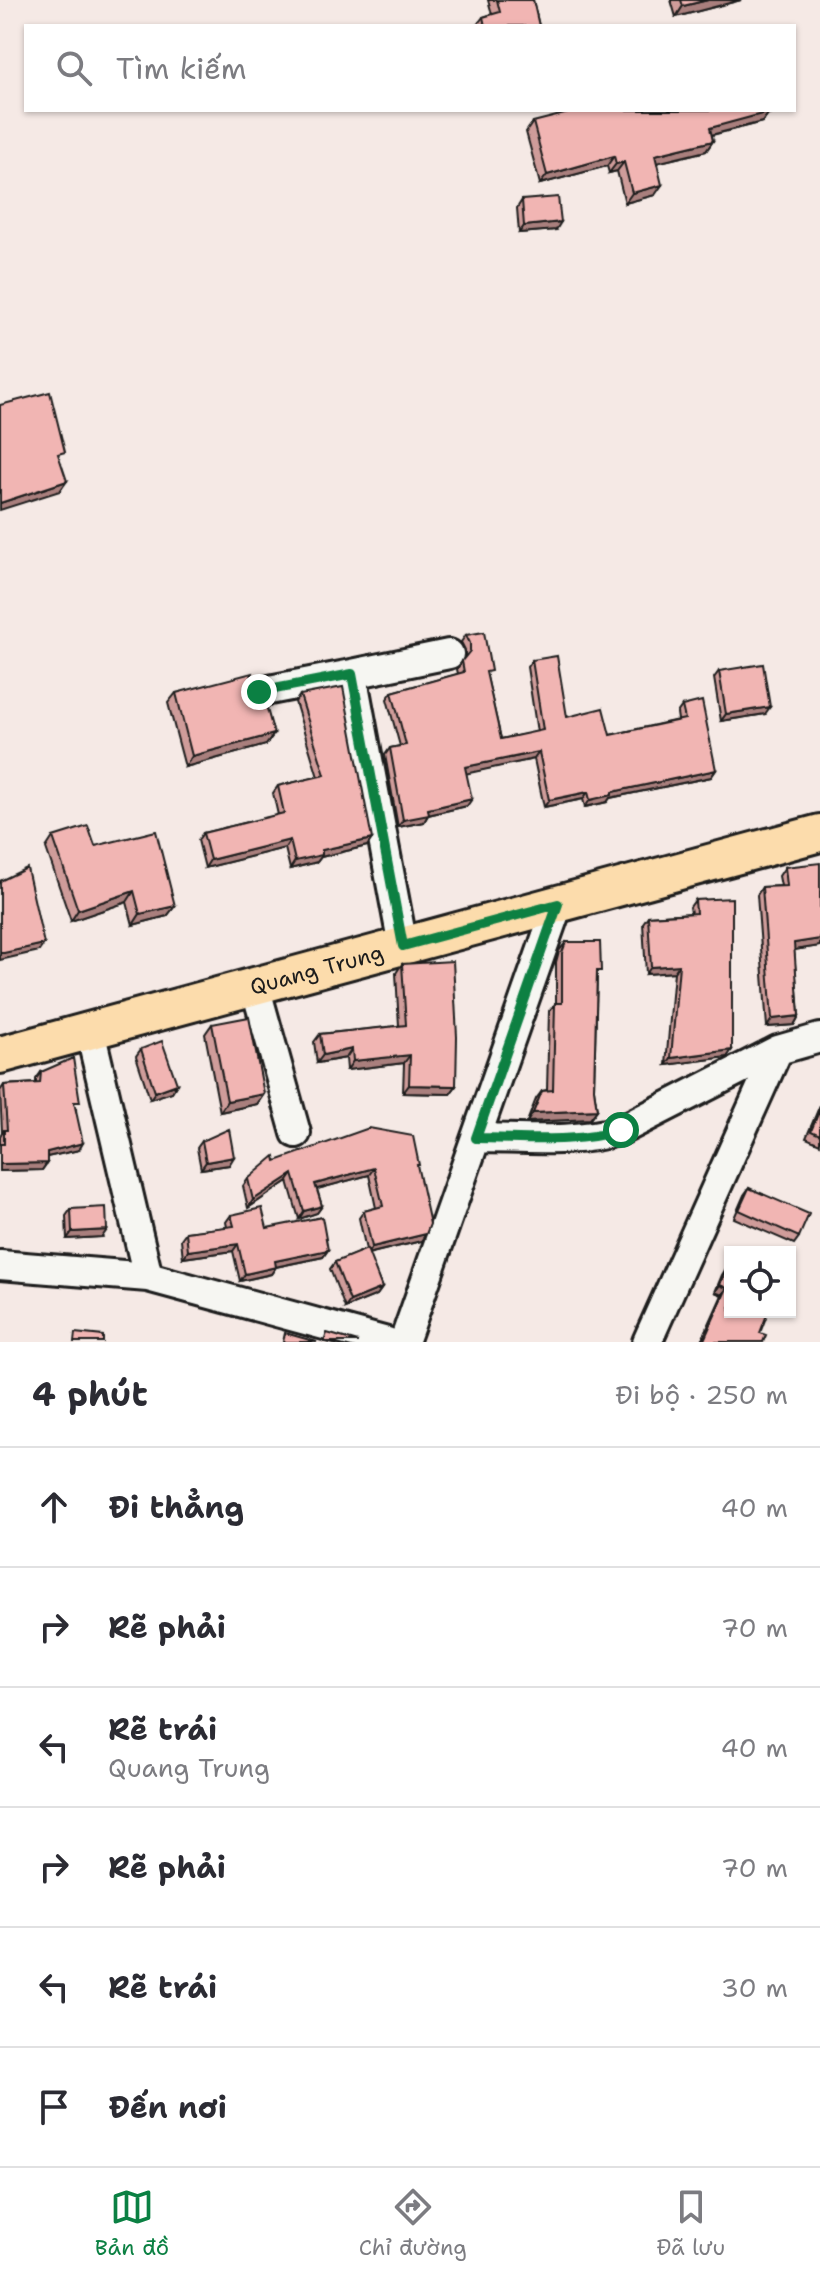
<!DOCTYPE html>
<html lang="vi">
<head>
<meta charset="utf-8">
<style>
	:root { --surface:#fff; --page:#f2f2f3; --text:#2b2b33; --muted:#7c7c81; --line:#e1e1e2; --accent:#0b8043 }
	body { margin:0; font-family:"Shantell Sans",sans-serif; background:var(--page); color:var(--text) }
	.controls { position:absolute; right:24px; bottom:24px; display:grid; overflow:hidden; border-radius:0px; box-shadow:0 2px 6px #0004 }
	.controls button { width:72px; height:72px; display:grid; place-items:center; padding:0; border:0; border-bottom:2px solid var(--line); background:var(--surface); color:var(--text); font:40px sans-serif }
	.stop { position:absolute; width:24px; height:24px; margin:-18px; border:6px solid #0b8043; border-radius:50%; background:#fff }
	.stop.end { background:#0b8043; border-color:#fff; box-shadow:0 2px 8px #0008 }
	.list { margin:0; padding:0; list-style:none }
	h2 { display:flex; justify-content:space-between; align-items:center; height:104px; margin:0; padding:0 32px; font-size:34px }
	h2 small { font-size:26px; font-weight:400; color:var(--muted) }
	.list li { display:grid; grid-template-columns:52px 1fr auto; gap:24px; align-items:center; box-sizing:border-box; height:120px; padding:0 32px; border-top:2px solid var(--line) }
	.list b { display:block; font-size:30px; white-space:nowrap }
	.list p { margin:0; font-size:26px; white-space:nowrap; color:var(--muted) }
	.list em { font-size:26px; font-style:normal; color:var(--muted) }
	.icon { flex:none; width:44px; height:44px; fill:none; stroke:currentColor; stroke-width:2; stroke-linecap:round; stroke-linejoin:round }
	.map { position:relative; flex:none; width:820px; height:1342px; overflow:hidden }
	.search { position:absolute; background:var(--surface); box-shadow:0 2px 6px #0004; left:24px; right:24px; top:24px; height:88px; display:flex; align-items:center; gap:20px; box-sizing:border-box; padding:0 28px; border-radius:0px; color:var(--muted); font-size:30px }
	.sheet { height:824px; background:var(--surface) }
	nav { display:flex; justify-content:space-around; align-items:center; box-sizing:border-box; height:112px; border-top:2px solid var(--line); background:var(--surface); font-size:22px; color:var(--muted) }
	nav a { display:grid; justify-items:center; gap:4px }
	nav .on { color:var(--accent) }
	.map>svg:first-child { display:block }
	.lines { fill:none; stroke-linecap:round; stroke-linejoin:round }
	.minor-casing { stroke:#1c1c1c; stroke-width:34 }
	.major-casing { stroke:#1c1c1c; stroke-width:42 }
	.minor { stroke:#f6f6f2; stroke-width:28 }
	.major { stroke:#fcdcac; stroke-width:36 }
	.wall { fill:#cf9c9a; stroke:#1c1c1c; stroke-width:2 }
	.shaded-wall { fill:#a97f7d; stroke:#1c1c1c; stroke-width:2 }
	.building { fill:#f1b5b3; stroke:#1c1c1c; stroke-width:2 }
	.route { stroke:#0b8043; stroke-width:10 }
	.labels { text-anchor:middle; stroke-width:8; stroke-linejoin:round; paint-order:stroke }
	.street-label { font-size:22px; fill:#1c1c1c; stroke:#f6f6f2 }
</style>
</head>
<body>
<div class="map">
<svg width="820" height="1342" viewBox="0 0 820 1342">
	<rect width="100%" height="100%" fill="#f5e9e5"/>
	<filter id="ink" filterUnits="userSpaceOnUse"><feTurbulence type="fractalNoise" baseFrequency=".0125" numOctaves="2"/><feDisplacementMap in="SourceGraphic" scale="16" xChannelSelector="R" yChannelSelector="G"/><feConvolveMatrix kernelMatrix="1 2 1 2 8 2 1 2 1" color-interpolation-filters="sRGB"/></filter>
	<g filter="url(#ink)">
		<g class="lines">
			<defs>
				<path id="minor" d="M259,692L352,674
					M403,946L352,674L449,654
					M255,986L296,1133
					M90,1031L148,1277L387,1342
					M476,1138C523,1138 575,1144 621,1130L778,1050L820,1038
					M0,1265L148,1277
					M404,1342L558,904
					M647,1342L778,1050"/>
				<g id="major">
					<path id="s1" d="M0,1055L820,833"/>
				</g>
			</defs>
			<use href="#minor" class="minor-casing"/>
			<use href="#major" class="major-casing"/>
			<use href="#minor" class="minor"/>
			<use href="#major" class="major"/>
		</g>
		<path class="wall" d="M488,0H533L539,26H476L483,17L492,14Z
			M671,0H741L676,17Z
			M768,114L762,122L712,135L713,141L706,151L656,163L655,195L625,203L617,171L609,173L607,166L540,184L526,132L533,122Z
			M522,200L556,230L519,233L517,208Z
			M466,635L487,677L501,739L537,732L527,667L532,660L567,717L610,735L678,720L677,713L682,706L716,770L711,777L610,798L607,802L585,807L583,799L544,807L534,759L466,773L467,806L428,815L424,822L398,827L385,755L390,748L400,746L387,699L392,692L458,674L457,669L465,657V650L461,642Z
			M719,671L765,714L721,721L714,678Z
			M250,686L274,734L266,745L185,767L168,703L176,693Z
			M300,695L367,846L321,857L317,862L290,869L285,848L205,868L198,840L203,833L278,815L273,793L278,786L318,777L295,702Z
			M53,837L95,846L175,906L167,916L133,925L127,902L71,921L46,848Z
			M785,867L820,946L794,950L799,1016L794,1025L767,1027L757,895L762,887L781,886L779,876Z
			M695,900L727,1057L666,1065L674,972L646,974L643,923L648,916L691,913L690,907Z
			M566,942L597,976L594,1089L597,1110L590,1119L527,1122L536,1099L542,1091L547,1090L549,1011L556,1003V962L559,951Z
			M402,964L456,1086L450,1094L403,1093L404,1063L347,1070L346,1058L317,1063L314,1042L320,1034L399,1026L396,973Z
			M212,1024L264,1094L257,1104L220,1112L205,1034Z
			M141,1049L177,1084L172,1092L150,1099L136,1056Z
			M41,1072L76,1108L79,1150L47,1157V1163L42,1170L0,1171V1136L2,1132L0,1091L4,1085L36,1083V1079Z
			M820,1105V1144L806,1138Z
			M202,1141L229,1165L201,1169L197,1148Z
			M276,1161L417,1168L421,1241L368,1254L382,1288L377,1295L345,1308L330,1269L335,1262L366,1250L359,1218L364,1211L376,1208L369,1175L317,1189L322,1206L317,1213L299,1219L288,1181L248,1208L243,1186L248,1179Z
			M749,1188L799,1237L794,1244L734,1218L744,1195Z
			M71,1209L102,1237L67,1239L66,1216Z
			M231,1215L267,1228L328,1250L323,1257L276,1267L271,1274L240,1281L233,1251L183,1258L181,1239L186,1232L227,1227L226,1222Z
			M727,1267L760,1333L763,1342H701L722,1295L715,1292L722,1275Z"/>
		<path class="shaded-wall" d="M708,0H741L676,17L683,6Z
			M764,110H782L768,114L762,122L703,137L710,128Z
			M713,141L706,151L648,165L655,155Z
			M614,156L607,166L540,184L547,175Z
			M624,162L617,171L609,173L616,164Z
			M662,185L655,195L625,203L632,193Z
			M561,222L556,230L519,233L524,226Z
			M67,481L60,491L0,510V503Z
			M770,707L765,714L721,721L726,714Z
			M274,734L266,745L185,767L192,756Z
			M539,752L534,759L460,775L465,767Z
			M716,770L711,777L610,798L607,802L585,807L590,800L612,792Z
			M588,792L583,799L544,807L549,800Z
			M472,799L467,806L428,815L424,822L398,827L403,820L428,809Z
			M372,839L367,846L321,857L317,862L290,869L295,861L322,850Z
			M290,840L285,848L205,868L210,860Z
			M134,891L127,902L71,921L78,910Z
			M175,906L167,916L133,925L140,914Z
			M820,939V946L788,951L794,943Z
			M44,944L39,951L0,960V953Z
			M679,965L674,972L646,974L651,967Z
			M799,1016L794,1025L767,1027L772,1019Z
			M352,1049L346,1058L317,1063L323,1055Z
			M732,1050L727,1057L666,1065L671,1058Z
			M410,1055L404,1063L347,1070L353,1061Z
			M177,1084L172,1092L150,1099L155,1092Z
			M409,1085L456,1086L450,1094L403,1093Z
			M264,1094L257,1104L220,1112L227,1101Z
			M597,1110L590,1119L527,1122L533,1113Z
			M83,1143L79,1150L42,1158L47,1152Z
			M234,1157L229,1165L201,1169L206,1162Z
			M47,1163L42,1170L0,1171V1164Z
			M374,1168L369,1175L310,1191L315,1184Z
			M293,1174L288,1181L248,1208L253,1200Z
			M322,1206L317,1213L299,1219L304,1211Z
			M107,1230L102,1237L67,1239L72,1232Z
			M426,1234L421,1241L367,1254L372,1247Z
			M238,1244L233,1251L183,1258L188,1251Z
			M328,1250L323,1257L270,1268L275,1261Z
			M276,1267L271,1274L240,1281L245,1274Z
			M720,1285L727,1288L722,1295L715,1292Z
			M382,1288L377,1295L345,1308L350,1301Z"/>
		<path class="building" d="M497,0H533L539,26H485L483,17L500,12Z
			M681,0H708L683,6Z
			M580,110H768L769,112L710,128L713,141L655,155L662,185L632,193L624,162L616,164L614,156L547,175L533,122Z
			M558,197L561,222L524,226L522,200Z
			M50,392L65,452L58,454L67,481L0,503V405Z
			M484,632L491,671L486,672L501,739L543,730L532,660L557,656L567,717L603,708L610,735L685,719L682,706L702,701L716,770L612,792V795L590,800L588,792L549,800L539,752L465,767L472,799L428,809L429,815L403,820L390,748L406,745L392,692L464,672L462,661L470,651V643L466,635Z
			M763,664L770,707L726,714L719,671Z
			M252,673L250,686L254,693L264,698L274,734L192,756L176,693Z
			M343,687L372,839L322,850V855L295,861L290,840L210,860L203,833L284,813L278,786L325,775L300,695Z
			M88,826L95,846L156,831L175,906L140,914L134,891L78,910L53,837Z
			M820,863V939L794,943L799,1016L772,1019L762,887L787,886L785,867Z
			M27,868L44,944L4,953H0V881Z
			M732,898V1050L671,1058L679,965L651,967L648,916L696,913L695,900Z
			M566,942H600L601,971H597L594,1089L597,1110L533,1113L542,1091L553,1090L555,1003H562V953Z
			M453,961L457,1037L456,1086L409,1085L410,1055L353,1061L352,1049L323,1055L320,1034L406,1025L402,964Z
			M249,1017L264,1094L227,1101L212,1024Z
			M162,1041L177,1084L155,1092L141,1049Z
			M73,1058L80,1102H74L83,1143L47,1152V1163L0,1164V1144H4V1130H7L4,1085L40,1083L41,1072Z
			M820,1109V1135L811,1131Z
			M369,1128L413,1136L419,1165H417L430,1224L426,1234L372,1247L364,1211L383,1206L374,1168L315,1184L322,1206L304,1211L293,1174L253,1200L248,1179L275,1156L276,1161Z
			M229,1129L234,1157L206,1162L202,1141Z
			M749,1188L809,1214L799,1237L739,1210Z
			M106,1207L107,1230L72,1232L71,1209Z
			M262,1208L267,1228L322,1217L328,1250L275,1261L276,1267L245,1274L238,1244L188,1251L186,1232L234,1226L231,1215Z
			M367,1249L382,1288L350,1301L335,1262Z
			M727,1267L730,1269V1312H768L760,1333L766,1335L763,1342H703L727,1288L720,1285Z
			M75,1333L103,1336V1342H74Z
			M285,1333L317,1342H283Z
			M327,1333L358,1342H324Z"/>
	</g>
	<g class="lines" filter="url(#ink)">
		<path class="route" d="M259,692L352,674L403,946L558,904L476,1138C523,1138 575,1144 621,1130"/>
	</g>
	<g class="labels">
		<g class="street-label">
			<text dy="8" stroke="none"><textPath href="#s1" startOffset="328">Quang Trung</textPath></text>
		</g>
	</g>
</svg>
<div class="controls">
<button><svg class="icon" aria-label="locate" viewBox="0 0 24 24"><circle cx="12" cy="12" r="6"/><path d="M12 2v4M12 18v4M2 12h4M18 12h4"/></svg></button>
</div>
<div class="stop" style="left:621px;top:1130px"></div>
<div class="stop end" style="left:259px;top:692px"></div>
<div class="search"><svg class="icon" aria-label="search" viewBox="0 0 24 24"><circle cx="10" cy="10" r="6"/><path d="M15 15l6 6"/></svg>Tìm kiếm</div>
</div>
<section class="sheet">
<h2>4 phút<small>Đi bộ · 250 m</small></h2>
<ul class="list">
<li><svg class="icon" aria-label="ahead" viewBox="0 0 24 24"><path d="M12 20V5M6 11l6-6 6 6"/></svg><div><b>Đi thẳng</b></div><em>40 m</em></li>
<li><svg class="icon" aria-label="right" viewBox="0 0 24 24"><path d="M7 20v-9h11M14 6l5 5-5 5"/></svg><div><b>Rẽ phải</b></div><em>70 m</em></li>
<li><svg class="icon" aria-label="left" viewBox="0 0 24 24"><path d="M17 20v-9H6M10 6l-5 5 5 5"/></svg><div><b>Rẽ trái</b><p>Quang Trung</p></div><em>40 m</em></li>
<li><svg class="icon" aria-label="right" viewBox="0 0 24 24"><path d="M7 20v-9h11M14 6l5 5-5 5"/></svg><div><b>Rẽ phải</b></div><em>70 m</em></li>
<li><svg class="icon" aria-label="left" viewBox="0 0 24 24"><path d="M17 20v-9H6M10 6l-5 5 5 5"/></svg><div><b>Rẽ trái</b></div><em>30 m</em></li>
<li><svg class="icon" aria-label="arrive" viewBox="0 0 24 24"><path d="M6 21V4h12l-3 4 3 4H6"/></svg><div><b>Đến nơi</b></div></li>
</ul>
</section>
<nav>
<a class="on"><svg class="icon" aria-label="map" viewBox="0 0 24 24"><path d="M3 6l6-2 6 2 6-2v14l-6 2-6-2-6 2zM9 4v14M15 6v14"/></svg>Bản đồ</a>
<a><svg class="icon" aria-label="directions" viewBox="0 0 24 24"><path d="M12 3l9 9-9 9-9-9zM9 14v-3h6M13 9l2 2-2 2"/></svg>Chỉ đường</a>
<a><svg class="icon" aria-label="saved" viewBox="0 0 24 24"><path d="M7 4h10v16l-5-4-5 4z"/></svg>Đã lưu</a>
</nav>
</body>
</html>
